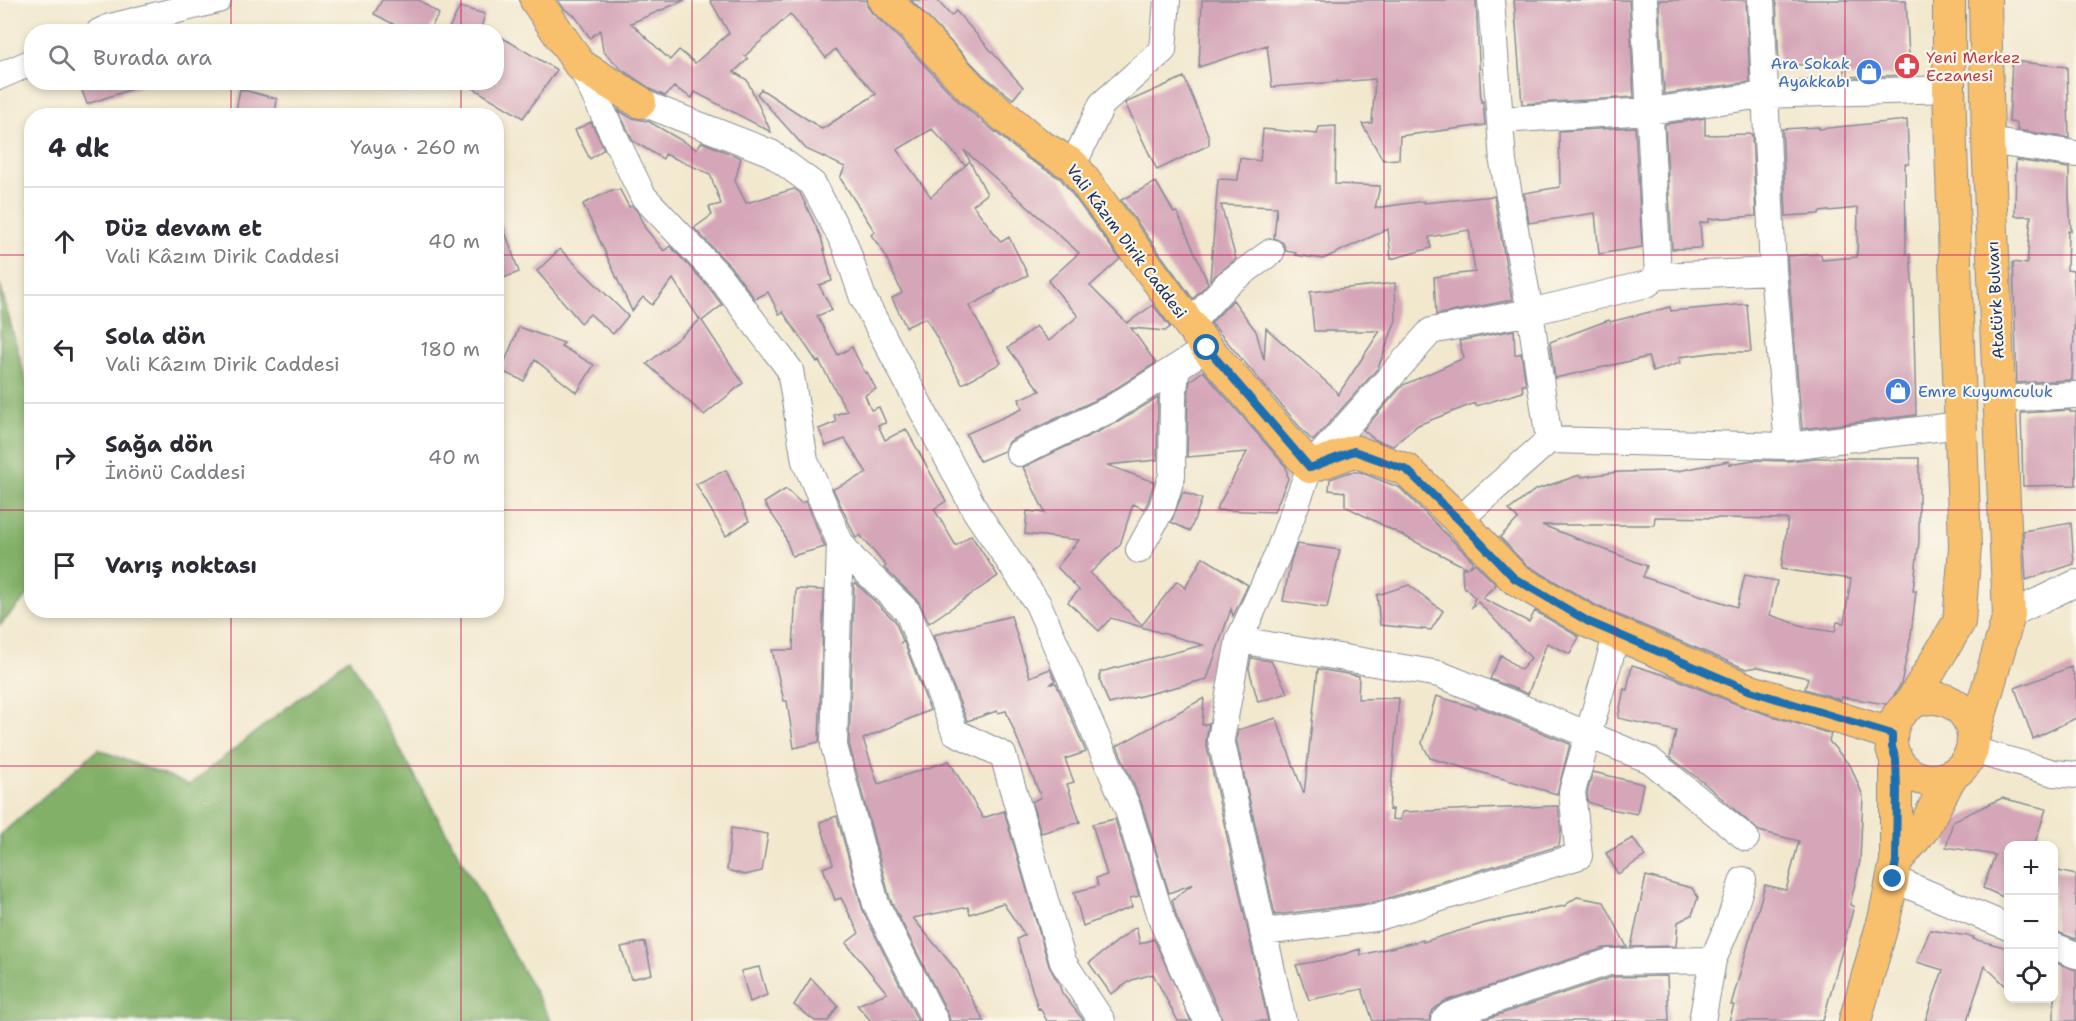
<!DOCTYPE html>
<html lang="tr">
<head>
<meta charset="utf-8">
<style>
	:root { --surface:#fff; --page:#f2f2f3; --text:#2b2b33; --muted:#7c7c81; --line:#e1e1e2 }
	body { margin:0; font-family:"Shantell Sans",sans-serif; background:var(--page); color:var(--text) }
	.controls { position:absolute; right:18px; bottom:18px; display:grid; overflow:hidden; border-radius:12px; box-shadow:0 3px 9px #0003 }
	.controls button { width:54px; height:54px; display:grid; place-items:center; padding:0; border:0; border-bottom:2px solid var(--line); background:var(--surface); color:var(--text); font:30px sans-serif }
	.stop { position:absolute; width:18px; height:18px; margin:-14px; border:4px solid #1f6fb2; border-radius:50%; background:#fff }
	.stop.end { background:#1f6fb2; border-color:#fff; box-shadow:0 2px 6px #0008 }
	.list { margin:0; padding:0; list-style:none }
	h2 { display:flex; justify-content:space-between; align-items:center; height:78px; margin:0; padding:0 24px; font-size:26px }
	h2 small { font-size:20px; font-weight:400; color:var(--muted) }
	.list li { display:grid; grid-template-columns:39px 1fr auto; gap:18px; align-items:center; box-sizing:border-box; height:108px; padding:0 24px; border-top:2px solid var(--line) }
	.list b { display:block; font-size:22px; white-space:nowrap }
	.list p { margin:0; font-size:20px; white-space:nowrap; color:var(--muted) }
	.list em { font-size:20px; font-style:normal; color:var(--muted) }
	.icon { flex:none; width:33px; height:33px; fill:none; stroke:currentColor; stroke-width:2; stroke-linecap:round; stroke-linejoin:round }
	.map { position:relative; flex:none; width:2076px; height:1021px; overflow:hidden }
	.search { position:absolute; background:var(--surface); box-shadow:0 3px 9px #0003; left:24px; top:24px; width:480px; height:66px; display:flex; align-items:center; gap:15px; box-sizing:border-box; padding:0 21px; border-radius:24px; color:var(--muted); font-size:22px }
	.panel { position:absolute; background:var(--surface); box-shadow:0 3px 9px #0003; left:24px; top:108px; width:480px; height:510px; border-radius:24px }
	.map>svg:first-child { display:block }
	.forest { fill:#82b068; stroke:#4e7063; stroke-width:1.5 }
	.building { fill:#d5a6b8; fill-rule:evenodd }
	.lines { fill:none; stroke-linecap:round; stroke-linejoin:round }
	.minor-casing { stroke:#868c96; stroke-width:28 }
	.major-casing { stroke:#868c96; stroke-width:34 }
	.minor { stroke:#fff; stroke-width:26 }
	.major { stroke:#f8bf6c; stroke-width:32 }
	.route { stroke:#1f6fb2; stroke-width:8 }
	.grid { fill:none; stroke:#c2185b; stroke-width:1.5; stroke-opacity:0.55 }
	.labels { text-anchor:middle; stroke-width:4.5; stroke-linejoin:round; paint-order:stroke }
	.health-label { font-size:16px; fill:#be3a42; stroke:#fbf7ec; text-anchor:start }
	.shop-label { font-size:16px; fill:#366cbe; stroke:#fbf7ec; text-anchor:end }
	.street-label { font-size:16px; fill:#1b2f5e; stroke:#fbf7ec }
</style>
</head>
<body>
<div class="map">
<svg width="2076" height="1021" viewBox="0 0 2076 1021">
	<rect width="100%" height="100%" fill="#fbf7ec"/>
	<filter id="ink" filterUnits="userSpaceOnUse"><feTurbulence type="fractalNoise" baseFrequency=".0167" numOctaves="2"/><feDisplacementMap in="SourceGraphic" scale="12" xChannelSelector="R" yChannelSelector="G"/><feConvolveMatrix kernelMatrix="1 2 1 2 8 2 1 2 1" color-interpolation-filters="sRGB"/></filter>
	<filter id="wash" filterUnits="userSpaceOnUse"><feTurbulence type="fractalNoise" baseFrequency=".008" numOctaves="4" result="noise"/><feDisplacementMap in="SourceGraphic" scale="24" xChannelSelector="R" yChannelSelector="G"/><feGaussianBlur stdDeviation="1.35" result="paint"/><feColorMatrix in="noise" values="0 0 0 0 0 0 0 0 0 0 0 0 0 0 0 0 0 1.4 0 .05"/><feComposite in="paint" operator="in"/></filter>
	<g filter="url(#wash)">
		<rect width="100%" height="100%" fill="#f2e8ce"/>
		<path class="forest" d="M0,285L31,399V592L0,625Z
			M349,658L551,1021H0V835L98,749L189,785Z"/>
		<g id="blocks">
			<path class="building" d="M382,0H419L439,14L428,32H408L374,14Z
				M558,0H685L631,23L670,60L679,50L695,63L729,33L710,0H867V6L872,13L900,39L959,102L1028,159L1061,179L1120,259L1090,286L1127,323L1153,305L1170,327L1165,331L1131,328L1156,363L1104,396L1013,439L1007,444L1004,451L980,461L966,434L1022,409L1019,399L1040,391L1008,348L1036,326L1049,341L1078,316L1048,281L1079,253L964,150L987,194L973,205L1001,242L1009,237L1028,275L995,291L996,292L969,306L1001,363L962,384L926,318L906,327L892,298L902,293L884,253L871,235L875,232L840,178L845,167L806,149L757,94L761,89L822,129L876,94L835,49L826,58L790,14L745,56L748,59L734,72L747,80L771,132L695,92L692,98L674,87L665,96L654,91L621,69L603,51L600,30L590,38L575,16L564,9ZM932,129L965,165L969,162L931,197L897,150Z
				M911,0H937L951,16L956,11L1023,87L1013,99L983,75Z
				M1202,0H1476L1481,102L1483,101L1485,125L1400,136L1399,159L1383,160L1362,124L1372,123L1375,79L1338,82L1337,80V82L1272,87L1267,45L1199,67Z
				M1514,0H1629L1634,97L1522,104Z
				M1659,0H1746L1750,82L1664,94Z
				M1776,0H1906L1910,75L1844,77V62L1779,66Z
				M460,7L485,14L480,32H447Z
				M496,34L557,70L523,118L463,82H496Z
				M2012,61L2067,67L2069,138L2017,130V123L2009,122Z
				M1184,77L1209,137V145L1157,170L1125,103Z
				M79,82H140L141,86L87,104Z
				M240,89L277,99L275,116H235Z
				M618,110L631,118L648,121L696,149L702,142L741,158L735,181L746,203L794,189L800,193L821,237L832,281L819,285L832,310L817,316L838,355L852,347L865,373L867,372L876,389L865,395L871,410L879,407L886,423L878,425L885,440L906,429L946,501L934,509L956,546L971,535L998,576L929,623L918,601L884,568L886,566L860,535L856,538L833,489L867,473L845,439L826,446L819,429L836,422L834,415L847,411L819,361L817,362L783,312L779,314L768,292L755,299L730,266L694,228L712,215L709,207L721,204L710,174L665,154L663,159L633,141Z
				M1705,118V135L1752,134L1756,216L1709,219V222L1700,223L1702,248L1672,249L1665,124Z
				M1907,120L1909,164H1905L1906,254H1910L1913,290L1916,415L1802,429L1787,256L1821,254L1822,260L1857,257L1858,208L1819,212V214L1786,216L1782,129L1819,127V129Z
				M591,122L604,149L590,159L575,130Z
				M1336,126L1335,184L1380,186L1375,208L1424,201V203L1494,196L1512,300L1436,315L1434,277L1475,272L1469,230L1429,237L1431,248L1391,259L1388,229L1323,259L1295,255L1296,253L1286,251L1283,243L1274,238L1277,207L1221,205L1236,259L1210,280L1218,179L1238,180L1240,158L1260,161L1263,129L1317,134L1319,127Z
				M1635,127L1642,247L1599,254L1595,213L1529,223L1524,193L1560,187L1559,131Z
				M2016,160L2069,168V197L2071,231H2068L2067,270L2073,271L2075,305L2072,380L2017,383L2013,262L2027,264L2031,216H2015Z
				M1156,182L1174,213L1177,212L1208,283L1193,299L1121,200Z
				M612,190H620L629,207L632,206L637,211L645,228L664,251L670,246L708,286L722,305L702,321L743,383L704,415L647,364L700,320L673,279L652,305L643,297L632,311L583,204Z
				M500,217L519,272L496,281V218Z
				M560,249L628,316L613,334L590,314L581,323L537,271Z
				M1395,283L1396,320L1378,368L1313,441L1305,433L1211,323L1233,300L1256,331L1264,360L1266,328L1334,389L1338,395L1380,331H1314L1310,292Z
				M1747,304L1751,352H1719L1679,357L1680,363L1653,372L1648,357L1555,378L1550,342L1609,320L1610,322L1670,307L1671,311Z
				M519,327L564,343L561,346L594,365L577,393L535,360L524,381L501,371Z
				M1514,330L1515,355L1521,353L1526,385H1522L1523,392L1476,406L1475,403L1418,425L1393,446L1376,440L1363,430L1403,385L1464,358L1459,341Z
				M1203,371L1286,467L1288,479L1274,512L1216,510L1247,452L1187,457L1188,398L1190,381Z
				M1158,397L1157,460L1107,465L1154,482L1148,502L1144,509L1133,504L1120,545L1090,573L1142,625L1177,581L1185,588L1203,557L1248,585L1233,616L1231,609L1207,679L1109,704L1100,681V672L1203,645L1111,618L1099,631L1068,602L1079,590L1057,567L1079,540L1025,534L1027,511L1045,513L1023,467L1118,422Z
				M2070,410V412H2076V485L2023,486L2021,413Z
				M1815,458H1919V541L1913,591H1916L1911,635L1901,684L1894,695L1892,705L1842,697L1841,700L1805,689L1808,678L1758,667L1746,669L1597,606L1525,564L1500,537L1518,519L1509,510L1535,490L1580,475L1581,477L1619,472L1678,471L1729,461V464L1753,460L1788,461ZM1655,517L1788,519L1781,569L1851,579L1844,623L1837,622L1835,632L1809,628L1770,615L1777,581L1745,575L1737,607L1643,577L1647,566L1542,525H1654Z
				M726,470L749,521L726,536L696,484Z
				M1350,472H1360L1400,488L1473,561L1469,568L1475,563L1496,585L1482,598L1529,622L1535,611L1579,637L1570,654L1547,643L1528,694L1490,679L1501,655L1521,670L1531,658L1478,602L1472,607L1475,598L1463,586L1462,568H1467L1345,506V492L1329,490L1330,479Z
				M786,489L801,503L806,501L825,547L792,556L782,529L764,503Z
				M1183,492L1202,499L1190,531L1171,522Z
				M2071,523L2074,564L2026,580L2023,531Z
				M1297,544L1340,550L1327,608L1283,601L1291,560Z
				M856,583L895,621L903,641L900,643L904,642L930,710L863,739L878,784L949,761L983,818L1004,811L1049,966L1059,984L1062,993L1084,1021H1047L1040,1008L1038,1009L1017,939L1025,935L1003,903L970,914L968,907L913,918L957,971L984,1021H950L948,1014L890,899L849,744L854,584Z
				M1409,585L1443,611L1431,630L1380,625L1377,595Z
				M796,589L824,590L819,742L794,748L787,701H784L772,650H793Z
				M1011,616L1030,677L1050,669L1055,680L1051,684L1056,683L1086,752L1065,759L1074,782L1067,784L1080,822L1041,833L1032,802L1041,797L1006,711L998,713L997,711L967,721L933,635Z
				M1251,658L1271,661L1288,693L1258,702L1249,669Z
				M1632,665L1671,677L1746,708L1831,734L1829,741L1851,767L1863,796L1860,861L1850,905L1854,906L1823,1021H1729L1734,1005H1731L1765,885L1786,890L1799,841L1759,831L1704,783L1670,757L1676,731L1618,718L1624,689L1627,690Z
				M2071,667L2076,682V718L2033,739L2015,688Z
				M1318,669L1359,676L1358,699L1399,698L1389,810L1393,809L1392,819L1400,820L1402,812L1558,806L1561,830L1559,846L1372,903L1275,915L1236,739L1238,730L1276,718L1304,794Z
				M1436,696L1476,708L1477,706L1570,744L1557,794L1430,758L1422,743Z
				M1204,698L1202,725L1209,723L1206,742L1268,1021H1223L1177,918L1172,900L1193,884L1169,893L1141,802L1117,746Z
				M1593,772L1643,784L1637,814L1605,808L1588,802L1587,793Z
				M2002,798L2046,809L2034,846H2008V899L1983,888L1995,855L1946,847L1953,821Z
				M837,816L863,911L918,1021H871L857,1005L887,993L846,943L859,933L841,898L835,900L823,868L833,864L820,822Z
				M1115,819L1139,896L1130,898L1132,907L1083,926L1074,892L1098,886L1096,878L1107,875L1092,824Z
				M731,828L768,834L762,871L745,875L727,870Z
				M1633,838L1645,856L1618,874L1606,853Z
				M2054,870L2076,875V939L2054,931Z
				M1646,876L1692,888L1698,897L1692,915L1678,922L1676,946L1631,947Z
				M1577,897L1604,902L1627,947L1604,948L1445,1001L1433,1010L1429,1021H1373L1362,989L1309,1000L1296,965L1329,959L1360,949L1361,955L1423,940V942L1485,923L1564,906Z
				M1136,927L1140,944L1154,939L1191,1021H1178L1153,974L1132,980L1111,994L1089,963Z
				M1930,930L1974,937L1973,939L2008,948V988L1985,966L1967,1021H1925L1943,970L1917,962Z
				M645,942L652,974L631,979L621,947Z
				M2054,962L2076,970V1021H2054Z
				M759,967L767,995L750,1002L741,971Z
				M1667,976L1669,1021H1479L1612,977Z
				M811,978L838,1006L828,1021H815L794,1005Z"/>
		</g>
	</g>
	<g filter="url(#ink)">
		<use href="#blocks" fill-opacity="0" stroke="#868c96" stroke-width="1.5"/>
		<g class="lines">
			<defs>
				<path id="minor" d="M1491,0L1503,162L1530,312L1647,284L1658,276L1773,271
					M1644,0L1658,276
					M1761,0L1773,271L1788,446L1960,425
					M99,32L110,27L218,0
					M580,65L643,196L719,276L790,370L805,461L840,542L834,746L876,904L935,1021
					M0,76L32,62
					M640,102L771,153L813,184L845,245L863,298L976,512L1038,604L1127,807L1163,923L1198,1004L1208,1021
					M1500,120L1650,111L1764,95L1949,89
					M1988,141L2076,154
					M1073,165L1102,104L1163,50L1167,0
					M1190,324L1227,284L1271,252
					M2018,398L2076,395
					M1019,453L1111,409L1177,367
					M1459,520L1549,440L1788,446
					M840,542L852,558L908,612L955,732L1003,755L1063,962L1102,1021
					M1139,550L1162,508L1172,475L1173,397L1177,367L1207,348
					M2009,615L2076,583
					M1239,640L1439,674L1650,760L1746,838
					M1972,750L2054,773L2076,775
					M1893,879L2008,927
					M1263,932L1375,918L1579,856L1572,792L1617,633
					M2054,946L2076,955
					M1283,1021L1221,739L1239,640L1277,556L1310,467L1431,331L1530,312L1549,440
					M1444,1021L1450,1015L1609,962L1713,960L1730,920L1743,880
					M1702,1021L1713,960"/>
				<path id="major" d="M536,0L580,65L640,102
					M884,0L913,26L971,88L1039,145L1073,165L1207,348L1310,467L1354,451L1407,470L1459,520L1514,578L1589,622L1751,691L1891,734
					M1891 739a41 41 0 1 1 82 0a41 41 0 1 1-82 0Z
					M1910,704L1959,622L1965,547L1949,89V0
					M1973,739L2009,615L1988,141L1985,0
					M1896,861L1923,829L1951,776
					M1855,1021L1885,915L1896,861V758"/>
			</defs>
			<use href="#minor" class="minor-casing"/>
			<use href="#major" class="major-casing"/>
			<use href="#minor" class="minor"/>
			<use href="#major" class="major"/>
		</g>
	</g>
	<g class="lines" filter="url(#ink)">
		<path class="route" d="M1207,348L1310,468L1354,451L1407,470L1459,520L1514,578L1589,622L1751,691L1892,734V747L1896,759L1897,791L1896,861L1893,879"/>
	</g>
	<path class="grid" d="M231,0V32M461,0V32M692,0V1021M923,0V1021M1153,0V1021M1384,0V1021M1615,0V1021M1845,0V1021M231,82V116M461,82V116M0,255H32M496,255H2076M0,510H32M496,510H2076M231,610V1021M461,610V1021M0,766H2076"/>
	<defs>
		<symbol id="pharmacy-disc" viewBox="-11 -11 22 22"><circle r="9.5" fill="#e0444e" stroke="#fbf7ec"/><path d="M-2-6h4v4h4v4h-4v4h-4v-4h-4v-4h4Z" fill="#fff"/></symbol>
		<symbol id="shop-disc" viewBox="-11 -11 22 22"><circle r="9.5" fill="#3f7fe0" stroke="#fbf7ec"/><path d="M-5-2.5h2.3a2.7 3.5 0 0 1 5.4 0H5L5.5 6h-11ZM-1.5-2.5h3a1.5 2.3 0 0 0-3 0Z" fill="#fff"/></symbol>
	</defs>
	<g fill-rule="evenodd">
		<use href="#pharmacy-disc" x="1892" y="51" width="30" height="30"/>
		<use href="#shop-disc" x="1854" y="57" width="30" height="30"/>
		<use href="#shop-disc" x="1883" y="376" width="30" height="30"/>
	</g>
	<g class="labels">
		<g class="health-label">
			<text x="1926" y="63">Yeni Merkez<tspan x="1926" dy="18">Eczanesi</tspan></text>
		</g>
		<g class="shop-label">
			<text x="1850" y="69">Ara Sokak<tspan x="1850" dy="18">Ayakkabı</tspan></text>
			<text x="1918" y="397" text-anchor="start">Emre Kuyumculuk</text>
		</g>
		<g class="street-label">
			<text transform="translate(1127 241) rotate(53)" y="6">Vali Kâzım Dirik Caddesi</text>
			<text transform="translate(1995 300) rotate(-93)" y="6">Atatürk Bulvarı</text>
		</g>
	</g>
</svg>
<div class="controls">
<button>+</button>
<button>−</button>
<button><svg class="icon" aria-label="locate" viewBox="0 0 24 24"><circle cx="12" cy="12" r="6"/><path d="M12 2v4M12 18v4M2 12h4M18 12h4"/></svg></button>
</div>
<div class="stop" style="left:1207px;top:348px"></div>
<div class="stop end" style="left:1893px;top:879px"></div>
<div class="search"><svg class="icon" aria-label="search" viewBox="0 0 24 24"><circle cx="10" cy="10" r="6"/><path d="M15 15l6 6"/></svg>Burada ara</div>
<section class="panel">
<h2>4 dk<small>Yaya · 260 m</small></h2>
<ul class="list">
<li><svg class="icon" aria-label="ahead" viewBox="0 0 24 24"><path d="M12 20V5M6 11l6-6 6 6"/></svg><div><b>Düz devam et</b><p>Vali Kâzım Dirik Caddesi</p></div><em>40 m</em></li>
<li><svg class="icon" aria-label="left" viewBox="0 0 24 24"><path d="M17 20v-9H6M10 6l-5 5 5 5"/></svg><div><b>Sola dön</b><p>Vali Kâzım Dirik Caddesi</p></div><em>180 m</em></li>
<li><svg class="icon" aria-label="right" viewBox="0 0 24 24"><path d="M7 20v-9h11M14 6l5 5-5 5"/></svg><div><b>Sağa dön</b><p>İnönü Caddesi</p></div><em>40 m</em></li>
<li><svg class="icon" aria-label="arrive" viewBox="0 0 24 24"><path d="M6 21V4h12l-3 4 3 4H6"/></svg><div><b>Varış noktası</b></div></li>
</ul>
</section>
</div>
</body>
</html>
